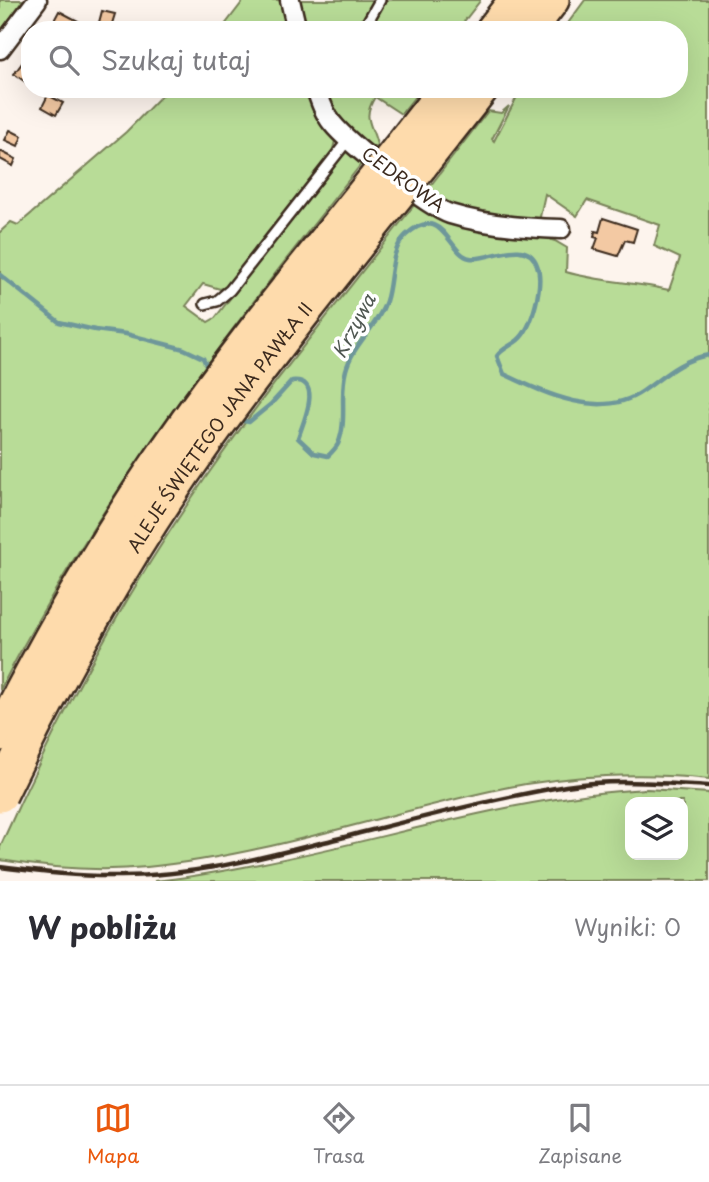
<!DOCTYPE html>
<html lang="pl">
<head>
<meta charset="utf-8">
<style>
	:root { --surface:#fff; --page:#f7f7f7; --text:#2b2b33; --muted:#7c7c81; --line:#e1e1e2; --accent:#ea580c }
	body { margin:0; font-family:"Playpen Sans",sans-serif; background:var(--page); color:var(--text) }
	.controls { position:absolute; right:21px; bottom:21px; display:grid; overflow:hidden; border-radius:14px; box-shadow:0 7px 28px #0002 }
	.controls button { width:63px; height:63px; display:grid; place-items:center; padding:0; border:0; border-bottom:2px solid var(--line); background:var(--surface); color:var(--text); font:35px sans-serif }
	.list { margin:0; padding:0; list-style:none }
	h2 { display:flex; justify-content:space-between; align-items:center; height:91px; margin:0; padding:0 28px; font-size:30px }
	h2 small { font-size:23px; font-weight:400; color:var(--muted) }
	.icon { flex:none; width:38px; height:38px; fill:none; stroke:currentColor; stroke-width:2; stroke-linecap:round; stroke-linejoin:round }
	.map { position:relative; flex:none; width:709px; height:881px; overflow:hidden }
	.search { position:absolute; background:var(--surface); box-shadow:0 7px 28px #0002; left:21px; right:21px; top:21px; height:77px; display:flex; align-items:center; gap:18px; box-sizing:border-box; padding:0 24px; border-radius:28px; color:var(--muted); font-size:26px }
	.sheet { height:203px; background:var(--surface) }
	nav { display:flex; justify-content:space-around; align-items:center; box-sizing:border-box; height:98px; border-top:2px solid var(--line); background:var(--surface); font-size:19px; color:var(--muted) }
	nav a { display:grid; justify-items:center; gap:4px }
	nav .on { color:var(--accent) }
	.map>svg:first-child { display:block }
	.green { fill:#b8dc97; stroke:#7a835a; stroke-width:2; fill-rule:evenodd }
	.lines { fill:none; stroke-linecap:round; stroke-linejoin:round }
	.stream { stroke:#6e979a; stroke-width:4.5 }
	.building { fill:#f3c9a3; stroke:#3b2a1e; stroke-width:2 }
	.lane-casing { stroke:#3b2a1e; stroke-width:14 }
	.street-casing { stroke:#3b2a1e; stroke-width:23 }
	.highway-casing { stroke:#3b2a1e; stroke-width:38 }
	.lane { stroke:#fff; stroke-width:9 }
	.street { stroke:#fff; stroke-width:18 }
	.highway { stroke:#fedbac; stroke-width:33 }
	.rail { stroke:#3b2a1e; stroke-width:4.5 }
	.highway-bridge-casing { stroke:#3b2a1e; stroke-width:38; stroke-linecap:butt }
	.highway-bridge { stroke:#fedbac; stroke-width:33 }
	.labels { text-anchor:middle; stroke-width:7; stroke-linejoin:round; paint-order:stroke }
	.street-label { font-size:18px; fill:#3b2a1e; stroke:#fff }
	.water-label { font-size:19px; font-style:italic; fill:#505852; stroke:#fff }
</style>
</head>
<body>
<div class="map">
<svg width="709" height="881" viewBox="0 0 709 881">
	<rect width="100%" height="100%" fill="#fdf4ed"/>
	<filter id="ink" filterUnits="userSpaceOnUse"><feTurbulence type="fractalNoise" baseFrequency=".0143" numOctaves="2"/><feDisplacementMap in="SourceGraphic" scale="14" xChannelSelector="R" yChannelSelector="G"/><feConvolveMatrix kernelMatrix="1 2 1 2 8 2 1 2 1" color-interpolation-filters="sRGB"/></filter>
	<g filter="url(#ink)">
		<path class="green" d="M0,0H23L0,32Z
			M244,0H284L293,30H221Z
			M294,0H376L359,30H302Z
			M386,0H480V1L459,28L461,30H368Z
			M585,0H709V779C642,772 569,775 504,788C385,813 269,855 147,867C98,872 49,868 0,860V847C58,717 125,594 206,477C272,382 347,292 418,200L555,241L567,248L566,272C600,282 635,282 669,290L680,258L654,246L660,225L587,200L577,216L545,194L538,226L478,217L424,194L488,111L501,113L509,106L492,139L494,141L521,89H679V30H563Z
			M168,89H310L336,137L332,153L228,286L220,289L203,284L186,306L208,322L215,318L343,152L349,150L366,158C232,327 99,497 0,690V232L11,222L18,225L126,132Z
			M332,89H421L401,114L375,97C361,119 373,125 377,145L371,152L345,131L326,96Z
			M647,789L709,793V881H154C189,878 224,871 259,864C388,839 515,796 647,789ZM630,802H683V855H630Z"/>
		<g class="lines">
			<path class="stream" d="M0,275L59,322L95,330L126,334L184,349L203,358L208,369
				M239,420L249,422L271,404L292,381C324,378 303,423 298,438L314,453L328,456C331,453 336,448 338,444C348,421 339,393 346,370C353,344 378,326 386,301C393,280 389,251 406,235C443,202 448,254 470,258C487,262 526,235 537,265C544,283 533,327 518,340C511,346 503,348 497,356L504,374C544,393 601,421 643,391C664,376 682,359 709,355"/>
		</g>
		<path class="building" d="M59,11L78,21L73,30H49Z
			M102,11L115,14L110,30H97Z
			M28,55L30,56V85L14,74Z
			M48,95L63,103L56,115L42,107Z
			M10,130L22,136L18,146L5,140Z
			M0,151L16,159L13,166L0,159Z
			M603,218L637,229L633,242L625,240L618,256L594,249L598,238L594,237L595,231L599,232Z"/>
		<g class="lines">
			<defs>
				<path id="lane" d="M363,30L380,0
					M205,304L217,301L230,290L348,140"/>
				<path id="street" d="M290,0L297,30
					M0,49L37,0
					M316,89C320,101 324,113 332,123C347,142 428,207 450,214C485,225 524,228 561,229"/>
				<path id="highway" d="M493,30L516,0
					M529,30L552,0
					M399,149L446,89
					M420,166L481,89"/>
			</defs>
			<use href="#lane" class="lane-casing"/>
			<use href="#street" class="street-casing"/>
			<use href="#highway" class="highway-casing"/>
			<use href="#lane" class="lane"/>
			<use href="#street" class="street"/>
			<use href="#highway" class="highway"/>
			<path class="rail" d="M0,867C40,872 81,877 121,876C190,876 258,859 324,842C405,822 485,800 566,786C613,779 662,783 709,786"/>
			<defs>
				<g id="highway-bridge">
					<path d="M0,734C46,643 97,554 154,469C229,358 316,254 399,149"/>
					<path id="s1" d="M0,795C60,671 127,550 208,438C276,345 348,256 420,166"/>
				</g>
			</defs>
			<use href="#highway-bridge" class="highway-bridge-casing"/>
			<use href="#highway-bridge" class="highway-bridge"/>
		</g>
	</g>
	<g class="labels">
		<g class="street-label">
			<text transform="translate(403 180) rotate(36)" y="6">CEDROWA</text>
			<text dy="6" stroke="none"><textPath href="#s1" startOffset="429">ALEJE ŚWIĘTEGO JANA PAWŁA II</textPath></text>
		</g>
		<g class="water-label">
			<text transform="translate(354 326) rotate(-62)" y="7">Krzywa</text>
		</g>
	</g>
</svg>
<div class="controls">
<button><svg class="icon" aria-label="layers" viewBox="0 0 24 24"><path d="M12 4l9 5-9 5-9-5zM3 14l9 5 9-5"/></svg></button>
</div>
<div class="search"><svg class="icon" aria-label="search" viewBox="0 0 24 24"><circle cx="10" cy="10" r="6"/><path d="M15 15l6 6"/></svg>Szukaj tutaj</div>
</div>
<section class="sheet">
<h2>W pobliżu<small>Wyniki: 0</small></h2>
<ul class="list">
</ul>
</section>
<nav>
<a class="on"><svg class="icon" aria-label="map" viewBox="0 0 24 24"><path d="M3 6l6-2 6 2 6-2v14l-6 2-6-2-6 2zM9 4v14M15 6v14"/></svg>Mapa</a>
<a><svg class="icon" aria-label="directions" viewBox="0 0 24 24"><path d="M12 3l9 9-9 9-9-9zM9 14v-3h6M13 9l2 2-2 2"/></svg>Trasa</a>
<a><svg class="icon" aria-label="saved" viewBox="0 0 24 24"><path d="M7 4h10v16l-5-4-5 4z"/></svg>Zapisane</a>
</nav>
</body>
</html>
